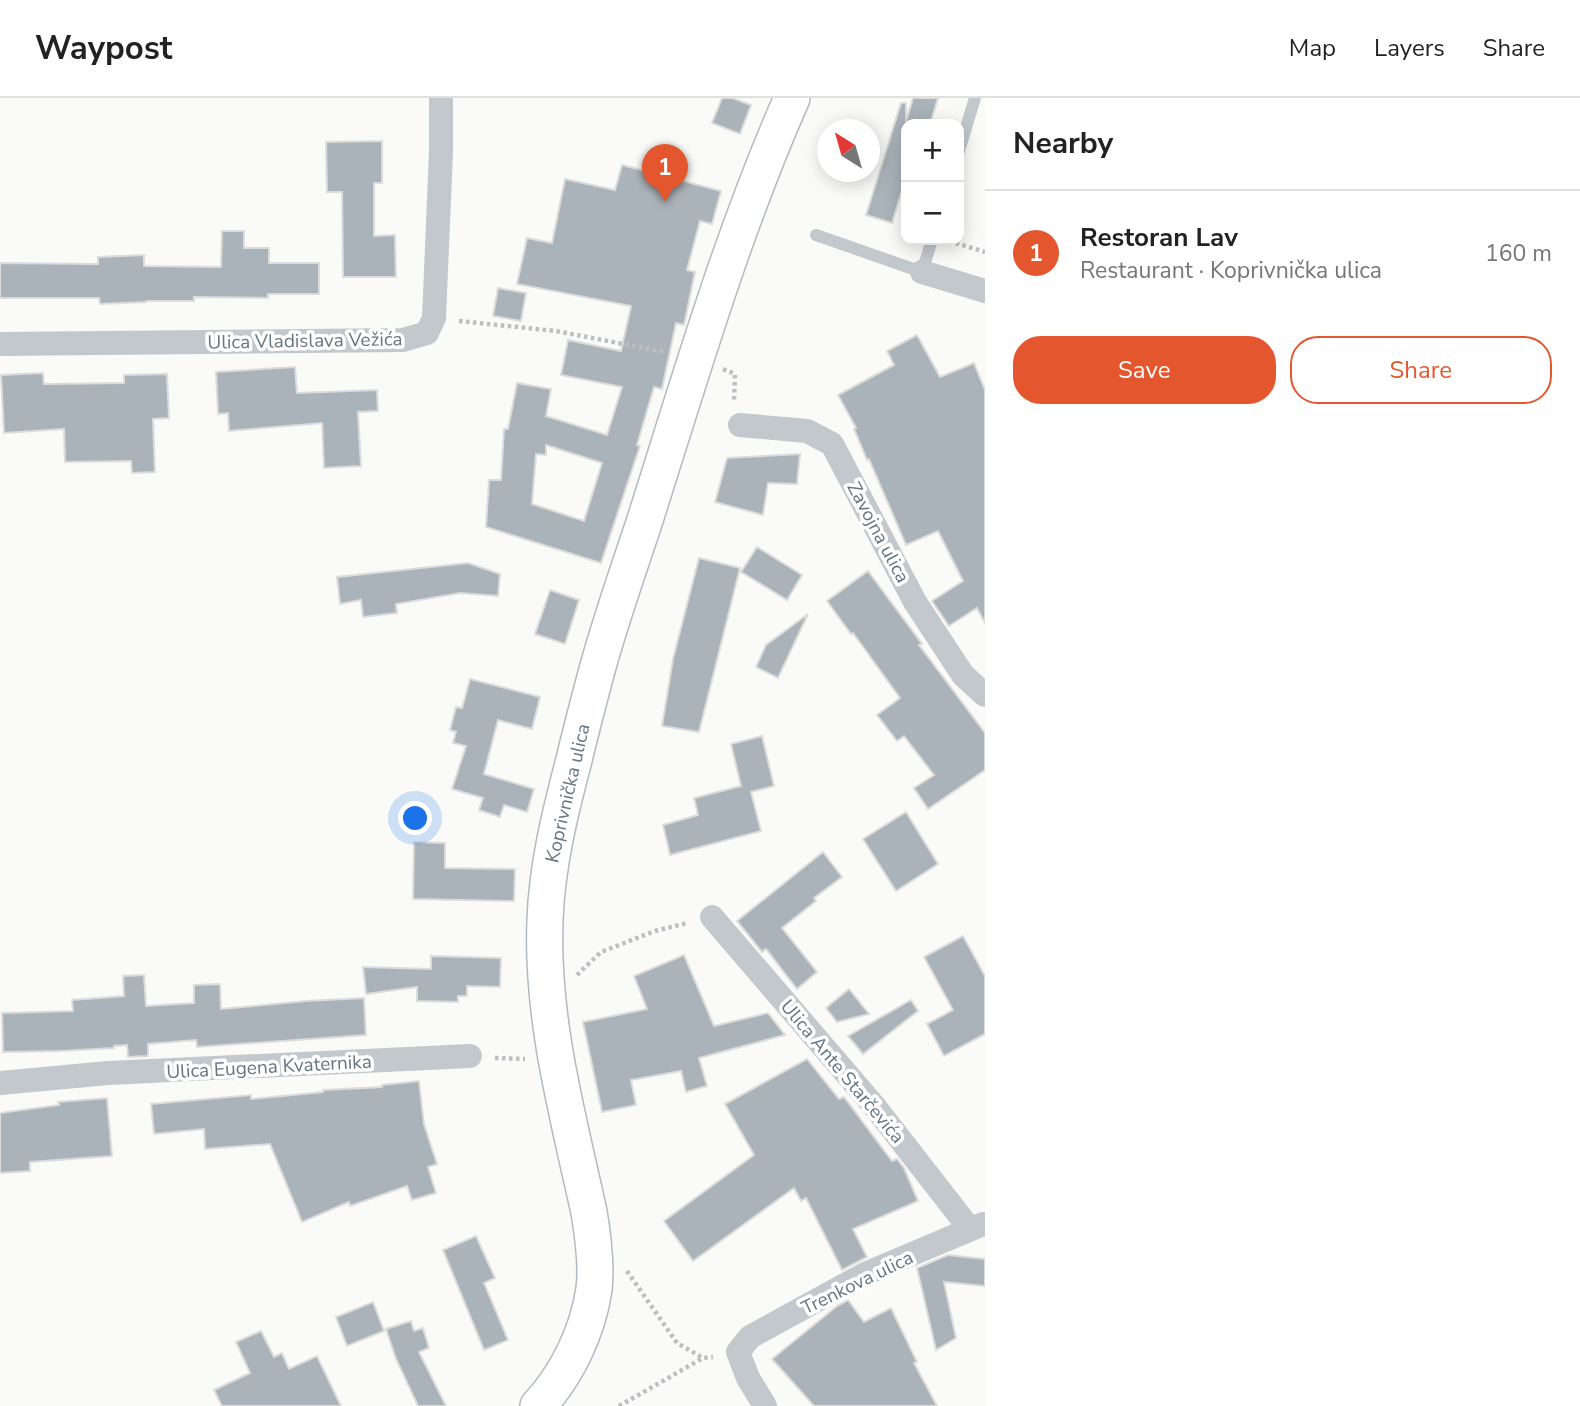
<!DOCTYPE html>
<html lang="en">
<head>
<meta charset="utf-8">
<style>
	:root { --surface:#fff; --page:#f6f6f6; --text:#222; --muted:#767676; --line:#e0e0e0; --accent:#e4572e }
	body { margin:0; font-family:"Nunito Sans",sans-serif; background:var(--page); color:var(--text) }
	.controls { position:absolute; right:21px; top:21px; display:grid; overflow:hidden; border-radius:14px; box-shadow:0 4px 18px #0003 }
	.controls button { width:63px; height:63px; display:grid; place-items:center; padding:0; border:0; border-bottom:2px solid var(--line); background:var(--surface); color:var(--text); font:35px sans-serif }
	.compass { position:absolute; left:817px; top:21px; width:63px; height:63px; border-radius:50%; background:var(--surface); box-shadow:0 4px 18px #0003; rotate:323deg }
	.you { position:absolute; left:416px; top:721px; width:24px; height:24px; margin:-18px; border:5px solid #fff; border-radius:50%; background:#1a73e8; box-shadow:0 0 0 10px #1a73e833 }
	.badge { display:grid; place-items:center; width:46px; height:46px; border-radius:50%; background:var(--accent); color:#fff; font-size:23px; font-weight:700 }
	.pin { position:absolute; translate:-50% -58px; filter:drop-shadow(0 2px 4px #0008) }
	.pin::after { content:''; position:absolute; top:37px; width:24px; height:21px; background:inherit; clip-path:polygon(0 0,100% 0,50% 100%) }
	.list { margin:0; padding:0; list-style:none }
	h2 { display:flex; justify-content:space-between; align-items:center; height:91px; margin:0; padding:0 28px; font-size:30px }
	h2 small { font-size:23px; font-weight:400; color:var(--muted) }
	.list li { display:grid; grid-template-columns:46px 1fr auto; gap:21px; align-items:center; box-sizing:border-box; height:126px; padding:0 28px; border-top:2px solid var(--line) }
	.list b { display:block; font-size:26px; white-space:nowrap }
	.list p { margin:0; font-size:23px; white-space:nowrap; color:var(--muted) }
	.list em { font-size:23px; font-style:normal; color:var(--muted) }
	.actions { display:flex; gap:14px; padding:21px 28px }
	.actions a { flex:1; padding:16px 0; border:2px solid var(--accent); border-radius:28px; text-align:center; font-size:24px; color:var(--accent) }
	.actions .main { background:var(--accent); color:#fff }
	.map { position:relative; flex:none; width:985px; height:1308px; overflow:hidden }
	header { display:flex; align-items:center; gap:42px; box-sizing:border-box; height:98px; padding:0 35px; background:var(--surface); border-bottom:2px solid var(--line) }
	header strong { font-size:33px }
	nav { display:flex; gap:38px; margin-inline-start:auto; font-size:24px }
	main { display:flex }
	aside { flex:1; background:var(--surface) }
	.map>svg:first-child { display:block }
	.building { fill:#aab3b9; stroke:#dcdcda; stroke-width:2; fill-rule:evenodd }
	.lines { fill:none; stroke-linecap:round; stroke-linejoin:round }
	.secondary-casing { stroke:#b3babf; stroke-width:38 }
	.path { stroke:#bbbfc2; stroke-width:4.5; stroke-dasharray:3.5 3.5; stroke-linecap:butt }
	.service { stroke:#c3c8cc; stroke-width:12 }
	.minor { stroke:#c3c8cc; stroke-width:24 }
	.secondary { stroke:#fff; stroke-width:35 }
	.labels { text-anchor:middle; stroke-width:7; stroke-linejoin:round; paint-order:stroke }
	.street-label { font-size:19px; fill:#657683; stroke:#fff }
</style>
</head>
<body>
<header>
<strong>Waypost</strong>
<nav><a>Map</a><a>Layers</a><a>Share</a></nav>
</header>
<main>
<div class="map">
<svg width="985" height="1308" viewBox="0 0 985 1308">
	<rect width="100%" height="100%" fill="#fafaf8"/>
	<path class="building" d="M722,0H732L751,7L740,36L712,25Z
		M913,0H938L930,26H906V79L892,125L866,117L901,5H906V23Z
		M382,43V85H374V138L395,137L396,179H343L342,94H327L326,44Z
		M622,67L721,93L712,126L700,123L687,172L695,174L684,227L676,225L662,291L654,289L637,347L640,348L601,465L486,429L489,382H501L504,331H508L517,285L551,291L546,318L607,337L622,289L561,277L568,242L621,253L631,208L517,186L527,140L552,145L565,81L615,92ZM546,347L602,365L584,423L532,406L536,356L546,357Z
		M222,133H244V150H269V165H319V196H268V200L194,199V203H146V204L100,206L99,200H0V165L98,166V159L144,157V168L221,169Z
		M498,190L526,195L521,223L493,218Z
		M917,237L940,279L974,265L985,292V525L977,510L949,528L932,503L963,483L938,433L906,447L869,361L867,362L854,331L856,330L838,297L894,267L887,253Z
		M295,269L297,295L377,292L378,313L358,314L361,368L324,370L322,325L229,333L228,315L218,316L216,274Z
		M43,275L44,286L124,285V277L167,276L169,320L153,321L155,374L132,375L131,363L65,364L64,331L4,335L1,277Z
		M800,356L797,386L768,385L763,417L715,404L727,360Z
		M757,449L802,477L787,502L741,474Z
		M699,460L740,470L699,634L662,628L673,561Z
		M468,465L500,476L498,498L460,495L396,506L397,515L363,519L361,502L340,506L337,479Z
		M868,473L922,546L919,547L985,635V672L928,711L914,690L934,677L904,638L897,643L877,617L900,600L853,535L851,536L827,503Z
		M550,492L579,502L565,546L535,536Z
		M808,516L778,580L756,569L766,547Z
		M470,581L540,599L532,631L498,622L484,676L534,691L527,714L504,707L500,719L479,712L483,700L452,691L466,648L453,645L456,634L450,632L456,609L462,610Z
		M762,638L774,688L751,694L761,733L670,757L663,727L698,717L694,700L741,688L731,646Z
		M906,714L938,766L896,793L863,741Z
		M414,744L445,745V770L515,771L514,803L413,801Z
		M823,754L842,779L814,800L816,803L782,830L817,874L797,891L766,851L762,854L737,823Z
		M963,838L985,878V936L944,958L927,926L953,912L924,859Z
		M684,857L714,928L768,915L785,937L699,960L707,988L686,994L681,973L631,982L636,1007L602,1014L583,924L647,911L634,878Z
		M431,858L501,860L500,889L467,888V898H458V904L417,903V889L366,896L363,869L431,871Z
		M144,877L146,908L194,905V887L220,886L221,911L306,903L364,900L366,937L197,949L196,942L148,946V958L128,959L127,947L114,948V950L60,953L3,954L2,915L73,913L72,902L124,898L123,878Z
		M849,891L869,916L837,924L826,910Z
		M911,902L918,913L863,956L848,938Z
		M807,961L839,1001L844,999L892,1063L897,1061L904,1070L918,1103L853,1131L867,1159L842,1172L806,1100L801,1103L794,1090L693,1163L664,1123L754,1057L725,1006Z
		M419,983L424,1026L437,1066L428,1069L436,1095L412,1102L407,1088L350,1108L349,1104L302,1124L270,1046L205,1051L204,1031L154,1036L151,1006L251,997V1001L323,994V992L382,989V987Z
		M107,1000L112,1058L30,1064V1073L0,1075V1015L59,1007L58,1004Z
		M476,1138L495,1180L484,1185L508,1242L484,1252L443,1152Z
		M948,1157L985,1161V1188L944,1184L956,1240L936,1252L917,1170Z
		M848,1202L864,1224L891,1210L917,1264L914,1265L937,1308H814L772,1261L837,1208Z
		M373,1204L384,1233L347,1248L336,1219Z
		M411,1223L414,1233L423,1230L429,1250L419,1254L446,1308H418L396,1261L386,1231Z
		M261,1233L274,1259L282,1255L289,1271L317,1258L341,1308H222L214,1292L250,1275L236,1244Z"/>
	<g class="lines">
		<defs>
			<path id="secondary" d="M538,1308C567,1277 588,1233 594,1191C597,1167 593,1138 589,1114C568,1018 541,921 545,822C547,767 560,715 574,662C581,632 589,602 597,572C610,524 627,476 643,428C689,284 731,138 792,0"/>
		</defs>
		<use href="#secondary" class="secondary-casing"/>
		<path class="path" d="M949,143L985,154
			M459,223L556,233L665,254
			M723,271L735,276L734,303
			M577,877L601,854L655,833L687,825
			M495,960L525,961
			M627,1173L677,1245L703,1260
			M619,1308L703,1260L713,1259"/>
		<path class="service" d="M959,53L975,0
			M816,137L922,174L932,142"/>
		<path class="minor" d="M922,174L985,193
			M0,246L403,242L427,235L434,220L441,54V0
			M740,327L807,333L832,346L915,504L963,577L985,597
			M712,819L875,1009L970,1131
			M0,985L108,975L470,958
			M765,1308L748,1280L738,1254L750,1239L865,1176L983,1126"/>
		<use href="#secondary" class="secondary"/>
	</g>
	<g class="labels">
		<g class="street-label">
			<text transform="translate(305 242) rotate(-1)" y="7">Ulica Vladislava Vežića</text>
			<text transform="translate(879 434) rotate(62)" y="7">Zavojna ulica</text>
			<text transform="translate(567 695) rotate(-77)" y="7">Koprivnička ulica</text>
			<text transform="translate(269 968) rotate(-3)" y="7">Ulica Eugena Kvaternika</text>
			<text transform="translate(843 973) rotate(50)" y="7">Ulica Ante Starčevića</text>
			<text transform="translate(857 1184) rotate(-26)" y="7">Trenkova ulica</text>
		</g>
	</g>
</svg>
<div class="controls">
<button>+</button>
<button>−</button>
</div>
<svg class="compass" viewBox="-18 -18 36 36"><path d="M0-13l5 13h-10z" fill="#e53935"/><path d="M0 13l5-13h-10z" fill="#767676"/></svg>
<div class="you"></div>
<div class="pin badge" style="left:665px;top:104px">1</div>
</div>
<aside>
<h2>Nearby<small></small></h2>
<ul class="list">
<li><span class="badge">1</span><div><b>Restoran Lav</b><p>Restaurant · Koprivnička ulica</p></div><em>160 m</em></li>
</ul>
<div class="actions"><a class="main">Save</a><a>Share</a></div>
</aside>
</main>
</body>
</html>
